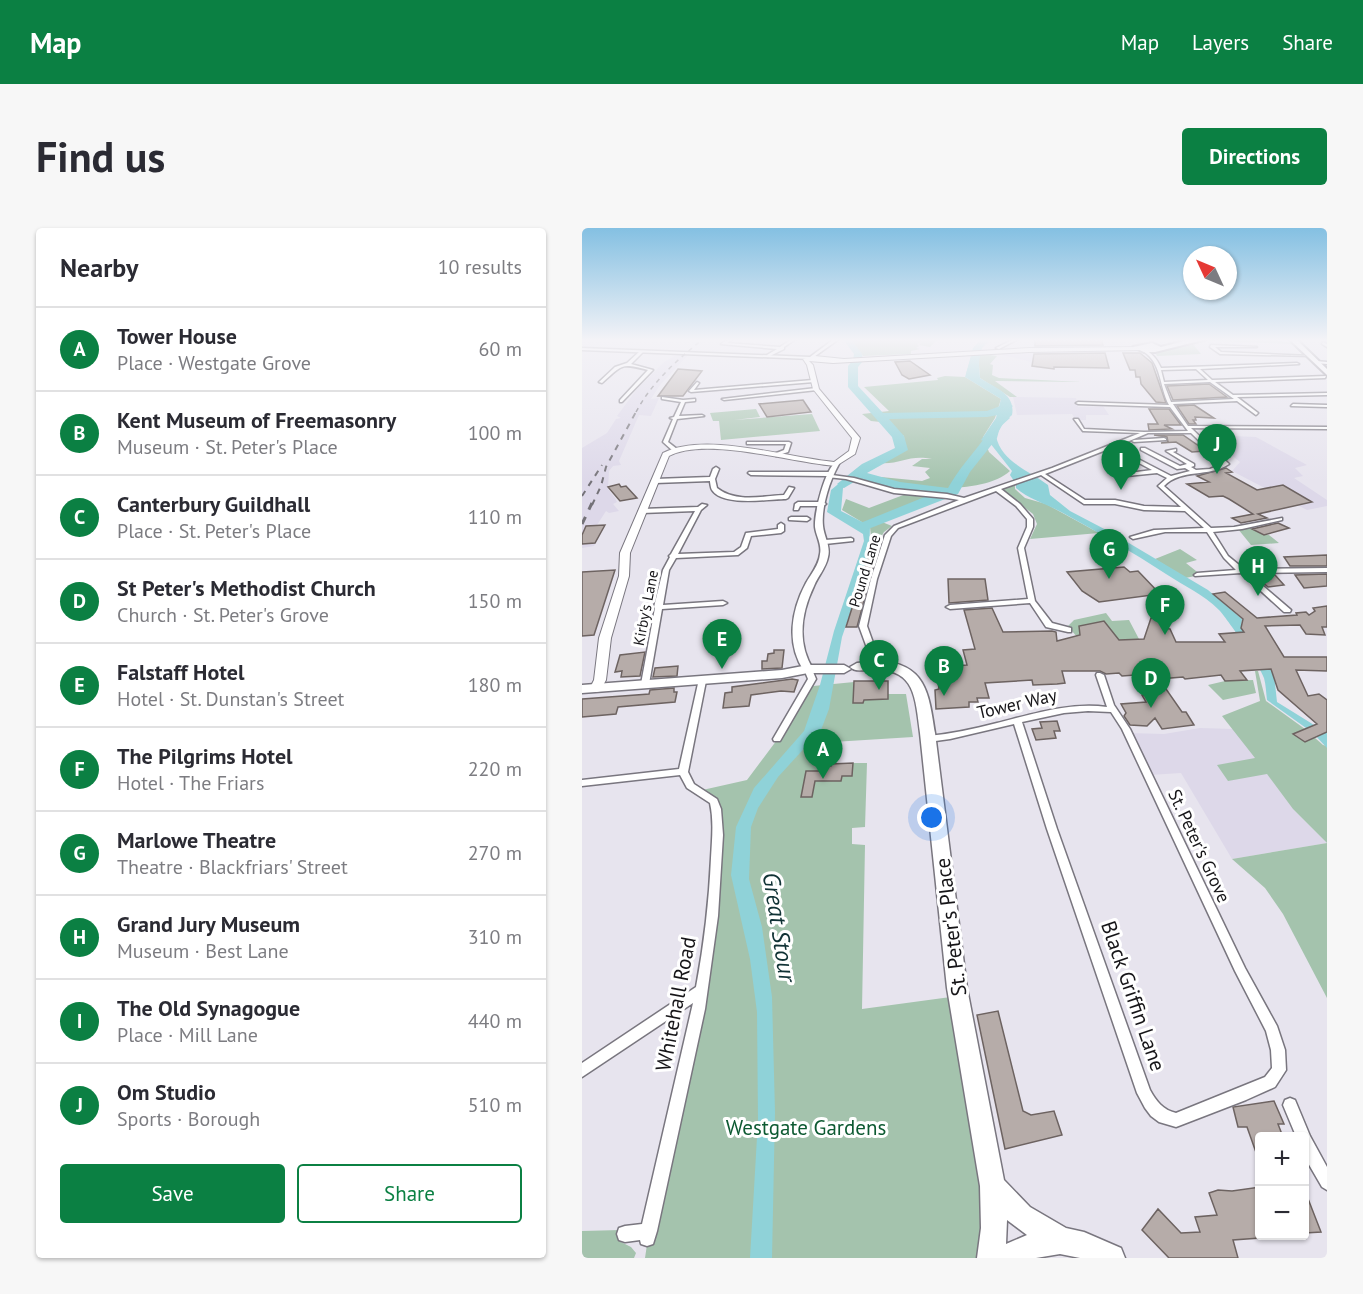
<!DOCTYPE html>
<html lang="en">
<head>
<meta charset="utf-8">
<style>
	:root { --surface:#fff; --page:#f7f7f7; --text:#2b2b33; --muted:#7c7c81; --line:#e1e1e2; --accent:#0b8043 }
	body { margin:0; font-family:"PT Sans",sans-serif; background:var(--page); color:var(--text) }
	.controls { position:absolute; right:18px; bottom:18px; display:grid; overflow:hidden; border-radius:6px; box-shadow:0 2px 4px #0004 }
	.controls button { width:54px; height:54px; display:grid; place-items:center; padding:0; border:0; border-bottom:2px solid var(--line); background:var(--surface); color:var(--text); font:30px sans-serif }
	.compass { position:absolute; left:601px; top:18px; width:54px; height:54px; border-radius:50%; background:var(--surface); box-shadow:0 2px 4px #0004; rotate:314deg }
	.you { position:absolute; left:350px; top:590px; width:21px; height:21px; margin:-15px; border:4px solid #fff; border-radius:50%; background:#1a73e8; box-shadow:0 0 0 9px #1a73e833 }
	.badge { display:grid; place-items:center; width:39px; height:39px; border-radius:50%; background:var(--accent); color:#fff; font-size:20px; font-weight:700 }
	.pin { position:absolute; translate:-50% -50px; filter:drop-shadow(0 2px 3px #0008) }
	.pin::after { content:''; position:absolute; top:32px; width:21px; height:18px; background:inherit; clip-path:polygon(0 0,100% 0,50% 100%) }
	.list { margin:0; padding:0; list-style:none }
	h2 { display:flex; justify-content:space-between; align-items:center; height:78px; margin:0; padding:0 24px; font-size:26px }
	h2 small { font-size:20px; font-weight:400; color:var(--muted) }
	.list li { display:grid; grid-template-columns:39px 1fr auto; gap:18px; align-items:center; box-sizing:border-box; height:84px; padding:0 24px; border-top:2px solid var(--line) }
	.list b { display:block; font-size:22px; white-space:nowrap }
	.list p { margin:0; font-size:20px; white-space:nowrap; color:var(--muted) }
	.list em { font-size:20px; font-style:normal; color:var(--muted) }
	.actions { display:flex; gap:12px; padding:18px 24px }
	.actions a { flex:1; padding:14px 0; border:2px solid var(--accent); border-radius:6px; text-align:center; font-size:21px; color:var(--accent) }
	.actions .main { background:var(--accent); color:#fff }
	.map { position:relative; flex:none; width:745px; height:1030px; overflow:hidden; border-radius:6px }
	header { display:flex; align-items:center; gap:36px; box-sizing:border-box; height:84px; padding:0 30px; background:var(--accent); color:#fff }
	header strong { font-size:28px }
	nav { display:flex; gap:33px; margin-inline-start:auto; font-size:21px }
	.intro { display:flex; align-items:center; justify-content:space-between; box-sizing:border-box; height:144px; padding:0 36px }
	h1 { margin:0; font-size:42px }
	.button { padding:15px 27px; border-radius:6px; background:var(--accent); color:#fff; font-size:21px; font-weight:700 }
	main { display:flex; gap:36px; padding:0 36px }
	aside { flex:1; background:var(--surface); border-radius:6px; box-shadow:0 2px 4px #0004 }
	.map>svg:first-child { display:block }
	.commercial { fill:#ded9ee }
	.built { fill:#ddd8e9 }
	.green { fill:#a4c3ad }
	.water { fill:#8fd2d8 }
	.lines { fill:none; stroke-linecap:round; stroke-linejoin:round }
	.river { fill:#8fd2d8; fill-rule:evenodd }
	.building { fill:#b6aca9; stroke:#6d6361; stroke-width:1.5 }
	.minor-casing { stroke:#79767f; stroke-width:3 }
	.tertiary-casing { stroke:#79767f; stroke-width:3 }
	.secondary-casing { stroke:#79767f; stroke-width:2 }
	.primary-casing { stroke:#79767f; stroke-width:3 }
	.trunk-casing { stroke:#79767f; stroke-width:4 }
	.minor { fill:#fff; fill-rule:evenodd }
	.tertiary { fill:#fff; fill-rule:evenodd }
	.secondary { fill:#fff; fill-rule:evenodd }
	.primary { fill:#fff; fill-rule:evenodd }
	.trunk { fill:#fff; fill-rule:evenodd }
	.rail-far2 { stroke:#747278; stroke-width:1.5; stroke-dasharray:4.5 4.5; stroke-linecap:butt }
	.rail-far1 { stroke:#747278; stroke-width:2; stroke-dasharray:6 6; stroke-linecap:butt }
	.rail { stroke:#747278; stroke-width:3; stroke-dasharray:8 8; stroke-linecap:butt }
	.labels { text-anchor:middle; stroke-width:6; stroke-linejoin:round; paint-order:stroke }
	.far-street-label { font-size:15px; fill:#161518; stroke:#fff }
	.street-label { font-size:18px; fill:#161518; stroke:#fff }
	.near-street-label { font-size:21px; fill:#161518; stroke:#fff }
	.near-park-label { font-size:21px; fill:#0d5a32; stroke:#fff }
	.near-water-label { font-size:24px; font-style:italic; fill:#103235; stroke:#fff }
</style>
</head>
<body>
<header>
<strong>Map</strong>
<nav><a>Map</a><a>Layers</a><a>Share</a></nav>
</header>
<div class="intro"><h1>Find us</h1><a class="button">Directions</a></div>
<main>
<aside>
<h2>Nearby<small>10 results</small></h2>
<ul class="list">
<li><span class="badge">A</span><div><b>Tower House</b><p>Place · Westgate Grove</p></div><em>60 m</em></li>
<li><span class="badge">B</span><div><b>Kent Museum of Freemasonry</b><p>Museum · St. Peter's Place</p></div><em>100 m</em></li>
<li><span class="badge">C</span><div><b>Canterbury Guildhall</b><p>Place · St. Peter's Place</p></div><em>110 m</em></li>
<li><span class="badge">D</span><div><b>St Peter's Methodist Church</b><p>Church · St. Peter's Grove</p></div><em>150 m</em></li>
<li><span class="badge">E</span><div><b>Falstaff Hotel</b><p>Hotel · St. Dunstan's Street</p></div><em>180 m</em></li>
<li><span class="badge">F</span><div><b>The Pilgrims Hotel</b><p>Hotel · The Friars</p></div><em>220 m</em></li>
<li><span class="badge">G</span><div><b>Marlowe Theatre</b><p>Theatre · Blackfriars' Street</p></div><em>270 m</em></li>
<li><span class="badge">H</span><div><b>Grand Jury Museum</b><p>Museum · Best Lane</p></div><em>310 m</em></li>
<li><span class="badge">I</span><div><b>The Old Synagogue</b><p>Place · Mill Lane</p></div><em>440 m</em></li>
<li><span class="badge">J</span><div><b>Om Studio</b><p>Sports · Borough</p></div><em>510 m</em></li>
</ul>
<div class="actions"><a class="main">Save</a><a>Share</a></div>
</aside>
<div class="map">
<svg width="745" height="1030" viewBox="0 0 745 1030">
	<rect width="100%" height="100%" fill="#e7e4ee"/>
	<path class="commercial" d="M521,121L528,141L456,139L446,133L420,127L424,124Z"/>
	<path class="built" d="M95,127H106L78,157L69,171L77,170L69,188L57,187L37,233L39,237L31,238L27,243L26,261L33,270L35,274L31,276L37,283L27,285L24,283L15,297H23L12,318L0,320V220L25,205L34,191L39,190L35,188L55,161L82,134Z
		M431,169L494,170L496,179L521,178L527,187H504V192H494L490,186L435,187Z
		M625,207L674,209L725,237L713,240L721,248L712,250L745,272V278L725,282L650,243L658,234Z
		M618,500L652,501L712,582L745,615L650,631L599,545L568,547L546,505L582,506Z"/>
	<path class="green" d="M356,111L348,119L337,117L339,114L335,116L337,118L334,120L338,121L329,123V126L281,128L269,112Z
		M635,111H689L714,116L626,113L611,116L619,126L575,128L574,126L597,117Z
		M396,125L415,128L408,136L411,137L410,147L417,150L500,154L413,153L435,169H428L398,150Z
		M363,148L383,149L419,171L413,190L401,209L407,224L428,243C402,267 325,262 293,251L299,249L340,253L348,250L343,244L348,240L330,238L340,231H350C327,226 318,237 297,235L323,222L322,208L309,200L308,195L289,193L280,186L307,183L282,159L356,152L355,150Z
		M174,181L178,189L152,192L230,186L238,203L139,212L137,193H131L128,185Z
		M433,256V261L443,270L464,276L517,305L448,311L455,296L451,286L421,263L424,258Z
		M324,266L364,267L300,294L310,298L302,304L299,309H289L288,299L260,282L264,271L287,280Z
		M668,300L682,307H687L697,315L669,317L656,301Z
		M598,321L615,332L604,335L619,347L603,350L573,331Z
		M524,385L530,393L547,392L557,411L499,414L486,398L492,392Z
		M673,443H676L684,473L723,501L741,517L745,518V770L701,686L683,660L650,631L745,615L711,581L685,546L646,553L635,537L673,530L640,488L678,473Z
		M671,452L674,465L641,472L626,457L643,453Z
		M272,454L271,475H281L282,472L306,471V466H324L331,509L251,514L245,535H285L283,599L270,600V616L283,617L280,781L376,768L409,1030H63L67,1003L125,751L132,573L116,563L165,552L215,485L231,458Z
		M39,1002V1014L49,1019L54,1025L52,1030H0V1003Z"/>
	<path class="water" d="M396,125L398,150C413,160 434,166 430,187L422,194L414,208C419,234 448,243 466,257L468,267L488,283L530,305L626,362L660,391L659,399L691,437L695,474L745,505V520L731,505L685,472C684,465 684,457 682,450C680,441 644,389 637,382C621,366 602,358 584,346C550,324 516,304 481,285C465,276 448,272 434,260V256L428,247L430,243L408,215L399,212L414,190L419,171L383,149L390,126Z
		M278,238L290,240L261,260L259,283L288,298L287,330L260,409L247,481L239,502L196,549L176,580L169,599L167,651L180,699L190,769L193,884L190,1030H168L176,892L175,784L168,731L149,647L154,599L172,560L222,503L238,457L252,403L282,313L281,306L245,284L249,262Z"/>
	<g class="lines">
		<path class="river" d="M261,111H269L280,126L281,133L276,139V158L301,185L405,183L426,175L431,178L421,186L405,189L307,191L322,208L326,222L285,245L318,254L366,260C376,242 389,228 401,212C408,202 408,196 418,188H426L428,190L418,199L415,210L388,244L376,266L281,303L276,302L274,299L276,296L350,266L318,262L277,251L262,260L255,256L280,236L313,220L310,209L266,159V138L271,132L272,126Z
			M399,111H409L400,120L394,146L397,151L392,154L386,150L384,146L391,120Z"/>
	</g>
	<path class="building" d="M453,111H519L521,117L453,118Z
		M523,125L527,140L472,139V141L450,138L452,126Z
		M558,125L570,135L584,175L574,174L559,156L558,149H554L553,142H548L541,125Z
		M328,133L348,147L327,151L320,147L313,134Z
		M96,141L120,143L101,168H76Z
		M627,156L645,169L591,172L585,158Z
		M221,172L229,184L185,189L177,176Z
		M612,177L632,190L613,189L614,192H611L614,196H607L595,178Z
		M567,181H587L599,197H582L590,201L567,202L566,196H576Z
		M572,207H601L624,223L610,224L594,214L579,215L586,214L585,209Z
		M644,240L650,244L644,245L675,262L701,257L730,274L676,286L685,290L659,295L650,290L671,286L647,271L641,268L627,269L605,256L627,254L615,248Z
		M37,256L39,259L44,258L55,270L38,273L26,259Z
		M696,295L707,300L682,307L670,301Z
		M23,297L13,315L0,316V307L4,298Z
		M288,323L295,325L275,399H264Z
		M745,327V338H708L702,329Z
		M542,339L548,344L556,343L578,366L517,374L500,363L485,344Z
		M33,342L12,407L0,408V344Z
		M745,346V358L722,360L713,347Z
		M672,347H693L702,357L686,359Z
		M366,351H403L406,372L367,375Z
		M643,364L675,390L715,387L714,385L724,384L727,387L733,383L731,380L745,378V399H740L743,407L724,406L718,397L683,398L702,429H745V443L714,442L726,468L737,466L745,472V504L723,514L711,506L735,496L696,462L689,441L658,443L665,452L643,453L639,447L603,451L601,449L577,451L600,484H604L612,497L580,501L573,490L565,498L548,497L542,488L544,485L539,476L564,474L560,467L575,465L567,446L540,448L537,445L524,446L518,443H480L483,455L475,456L451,457L450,452L403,455L407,470H395L396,474H387V479L354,481L353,462L357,461L354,439L385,437L381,422L393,421L382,382L410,380L421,404L470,403L474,404L475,413L498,407L497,398L522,393L537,412L562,411L569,390L583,392L581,400L588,401L594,414H643L637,406L662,404L659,400L661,391L631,366Z
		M192,422H202L200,440L180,441V433H185L186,426L192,425Z
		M63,424L58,448L39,449L40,443L33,444L38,427Z
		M96,438L95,448L71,449L73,440Z
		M210,451L216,452L212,464L199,463L169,467L167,478L141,480L143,465L150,464V459Z
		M272,453H306V471L282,472L281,475H271Z
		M92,460V464H95L93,474L36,479L34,486L0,489V471L67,466L68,462Z
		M475,493L478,503H472L474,510L454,512L450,501L460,500L458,494Z
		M271,535L270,548H260L259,553H233L230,569H219L224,543H238L239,538H249V536Z
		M416,783L441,883L449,887L472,883L480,907L423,921L395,787Z
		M692,873L702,896H696L701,909H678L676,930L665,899H656L651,879Z
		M678,959V1010L651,1012L656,1030H587L560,1002L576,981L599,1005L618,1004L613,989L635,987L627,965L636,962L650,963Z
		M723,963L739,1004L723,1005Z"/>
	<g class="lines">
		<defs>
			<path id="minor" d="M147,111H151L145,115L198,119L210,111H214L202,119V121L186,129L185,127L195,121L139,116Z
				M432,111H436L417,121L414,120Z
				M741,114L745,116V119L740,116Z
				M629,117L675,119H633L639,124L729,128L638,126L628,119Z
				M562,121C570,125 575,131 579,140L715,135L717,136L618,141L630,152L744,148L743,150L633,154L651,167L745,165V167L655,169L676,185L674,187L655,173L591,176L606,198L745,199V201L609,200L647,236C627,250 599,240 582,258L629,300L652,299L700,290V292L660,301L631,304L646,328L662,341L745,340V344L666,345L709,382L708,384H702L659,345L613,348L612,347L615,345L654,342L642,330L625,304H583L551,311L548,309L572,302L622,300L603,283L562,282L533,276H502L459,247L419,261L438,276L451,291V299L442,320L453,373L470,395L489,400V404H486L464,399L448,375L368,381L364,379L368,377L446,371L436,320L445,299V291L434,278L414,263L316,300L309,308L295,351L285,398L299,437L298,439H292L277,398L289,351L303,307L312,298L377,272L365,270L312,265L264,251L245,249V248L169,247L166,245L167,244H248L250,247L272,250L312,261L365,266L382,270L470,240L558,205L501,203L492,191H496L502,201L562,204L606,203L588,179L496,176L494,175L496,174L587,177C577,158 580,135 561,123ZM614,141L626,152L582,154L579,142ZM628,154L652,171L589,174L582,156ZM566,205H609L641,236L628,241L614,242L609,239L612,238V236L591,224L594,223V221L584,223L605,236L598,238L563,220H559V222L595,241L603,240L608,243L589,248L533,219ZM529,220L570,242L547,245L545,246V248L575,245L585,250L576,258L599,279L562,278L533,272H503L463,246Z
				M58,123L61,124L49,136L71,142L40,174H38V172L66,142C39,135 41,136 20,155L17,154L33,139L45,135Z
				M734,133L745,134V136L733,135Z
				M231,152L232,154L109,164L107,163L115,154L117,155L112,162Z
				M234,160L235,162L142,172L140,171Z
				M80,169L101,172L113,171V173L103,174L97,188L120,187L122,188L95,191L86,214L95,221V223H91L81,214L91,191L88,190L92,189L99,174L80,171Z
				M711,176L745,177V179L709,178Z
				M582,210L584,211V212L552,214L550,213L552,212Z
				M167,214H207L209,215L206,224L194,228L192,227V226L202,222L204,216H165V214Z
				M134,239L137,241L133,251L135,260C154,275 180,268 202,267L207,259L212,260L206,270L204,271C187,271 141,279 130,262C129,261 128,254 128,253L73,255L70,253L73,251L128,249L131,241Z
				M216,274H241L244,276L241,278H218L216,282H212L213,276Z
				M120,276L125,277L119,282L96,326L152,324L159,319L164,305L196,301V297L199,295L202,297V303L199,305L169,308L165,320L156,327L94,330L87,342L81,377L141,373L145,375L141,377L80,381L67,456L66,458H60L59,456L73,380L72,379L81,342L88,329L87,328L89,326L113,283L60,285L57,283L60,281L116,279Z
				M209,289H225L228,291L225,293L207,292V290Z
				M269,310L271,311V313L243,316L240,314L243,312Z
				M223,439H229L234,451L198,513H192L191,511L226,451L222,441Z
				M515,445H518L522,447L532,477L548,501L663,740L695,798L703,822L704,842L693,859L664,872L594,899L577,894L569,888L563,880L555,865L465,601L432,496L368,511L346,514L342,511L346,508C369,506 392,501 415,495C451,486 488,474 525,479L514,447ZM506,483L529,484L540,501L653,743L684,803L689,822L690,840L683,849L594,885C581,882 574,873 568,862L475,601L440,494L482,485Z
				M117,451H120L124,453L106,544L112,556L135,571L139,581L141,607L136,688L123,781L75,1003L71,1016L65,1018L59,1016L58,1012L43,1014L37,1012L35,1006L37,1000L43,998L60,996L111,775L0,849V835L114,759C122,716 127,674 129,630C130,611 132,593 128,575L105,560L98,547L0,558V552L97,541Z
				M708,870L713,872L728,908L745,939V962L740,959L722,928V908H714L701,877L703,872Z"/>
			<path id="tertiary" d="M252,111H257L229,131L0,122V120L228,129Z
				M254,234L257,236C248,252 239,279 241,298C242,309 249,318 246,329C244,340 236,348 232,358C219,385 215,415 231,441L226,444L222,443C204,416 209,383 224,355C229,346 237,337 238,326C240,316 234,308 233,299C232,285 243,241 254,234Z"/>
			<path id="secondary" d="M557,119L559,122L447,124L251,135L227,133L231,137L237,161L278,210L273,226L254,238C212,235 123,208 87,228L48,325L47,348L29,410L24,452L18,463L14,464L8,460L12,452L17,410L37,348L38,325L81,225C123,203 206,230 252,234L267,223L270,210L231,161L225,137L221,131L233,128L262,131L447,120Z"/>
			<path id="primary" d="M298,433C344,436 347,466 353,505L385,760L422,952L448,979L484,1000L502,1004L539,1020L543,1030H498L478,1026L454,1030H395L399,1000L398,958L365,760L338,505C333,467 333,438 286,442C279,442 274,444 268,439L275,435ZM425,992L445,1007L424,1016Z
				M226,437H262L269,441L262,445H226L200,450L0,465V457L200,442Z"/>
			<path id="trunk" d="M610,111H625L573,124H562L551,119L570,115L579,119Z
				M707,111H714L745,141V147Z"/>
		</defs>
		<use href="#minor" class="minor-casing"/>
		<use href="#tertiary" class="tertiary-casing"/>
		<use href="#secondary" class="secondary-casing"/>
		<use href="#primary" class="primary-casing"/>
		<use href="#trunk" class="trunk-casing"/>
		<use href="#minor" class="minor"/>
		<use href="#tertiary" class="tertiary"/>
		<use href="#secondary" class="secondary"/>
		<use href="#primary" class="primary"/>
		<use href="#trunk" class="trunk"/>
		<path class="rail-far2" d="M54,184C70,154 95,132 121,111"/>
		<path class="rail-far1" d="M0,268L20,237
			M10,277L19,258L24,239L55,182"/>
		<path class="rail" d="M0,296L10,275"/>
	</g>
	<linearGradient id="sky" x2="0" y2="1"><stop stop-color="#84c0e2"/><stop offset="0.44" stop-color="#f4f3f7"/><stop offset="1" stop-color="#f4f3f7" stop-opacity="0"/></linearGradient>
	<rect width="745" height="255" fill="url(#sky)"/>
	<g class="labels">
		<g class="far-street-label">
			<text transform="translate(283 343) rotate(-73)" y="5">Pound Lane</text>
			<text transform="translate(64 380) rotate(-79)" y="5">Kirby's Lane</text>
		</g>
		<g class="street-label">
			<text transform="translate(435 476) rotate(-13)" y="6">Tower Way</text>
			<text transform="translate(617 618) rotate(65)" y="6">St. Peter's Grove</text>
		</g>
		<g class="near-street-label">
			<text transform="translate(369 699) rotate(-97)" y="7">St. Peter's Place</text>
			<text transform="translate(551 768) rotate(71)" y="7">Black Griffin Lane</text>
			<text transform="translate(94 776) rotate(-79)" y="7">Whitehall Road</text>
		</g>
		<g class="near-park-label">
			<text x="224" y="907">Westgate Gardens</text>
		</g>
		<g class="near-water-label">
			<text transform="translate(197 699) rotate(81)" y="8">Great Stour</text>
		</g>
	</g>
</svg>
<div class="controls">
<button>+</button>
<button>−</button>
</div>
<svg class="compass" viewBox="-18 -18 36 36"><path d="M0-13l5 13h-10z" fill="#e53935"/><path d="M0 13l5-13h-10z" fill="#7c7c81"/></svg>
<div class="you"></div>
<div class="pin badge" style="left:241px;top:551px">A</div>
<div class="pin badge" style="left:362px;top:468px">B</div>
<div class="pin badge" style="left:297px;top:462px">C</div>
<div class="pin badge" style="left:569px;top:480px">D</div>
<div class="pin badge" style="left:140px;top:441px">E</div>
<div class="pin badge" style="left:583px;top:407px">F</div>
<div class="pin badge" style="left:527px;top:351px">G</div>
<div class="pin badge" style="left:676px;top:368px">H</div>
<div class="pin badge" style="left:539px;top:262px">I</div>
<div class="pin badge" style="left:635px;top:246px">J</div>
</div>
</main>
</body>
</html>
